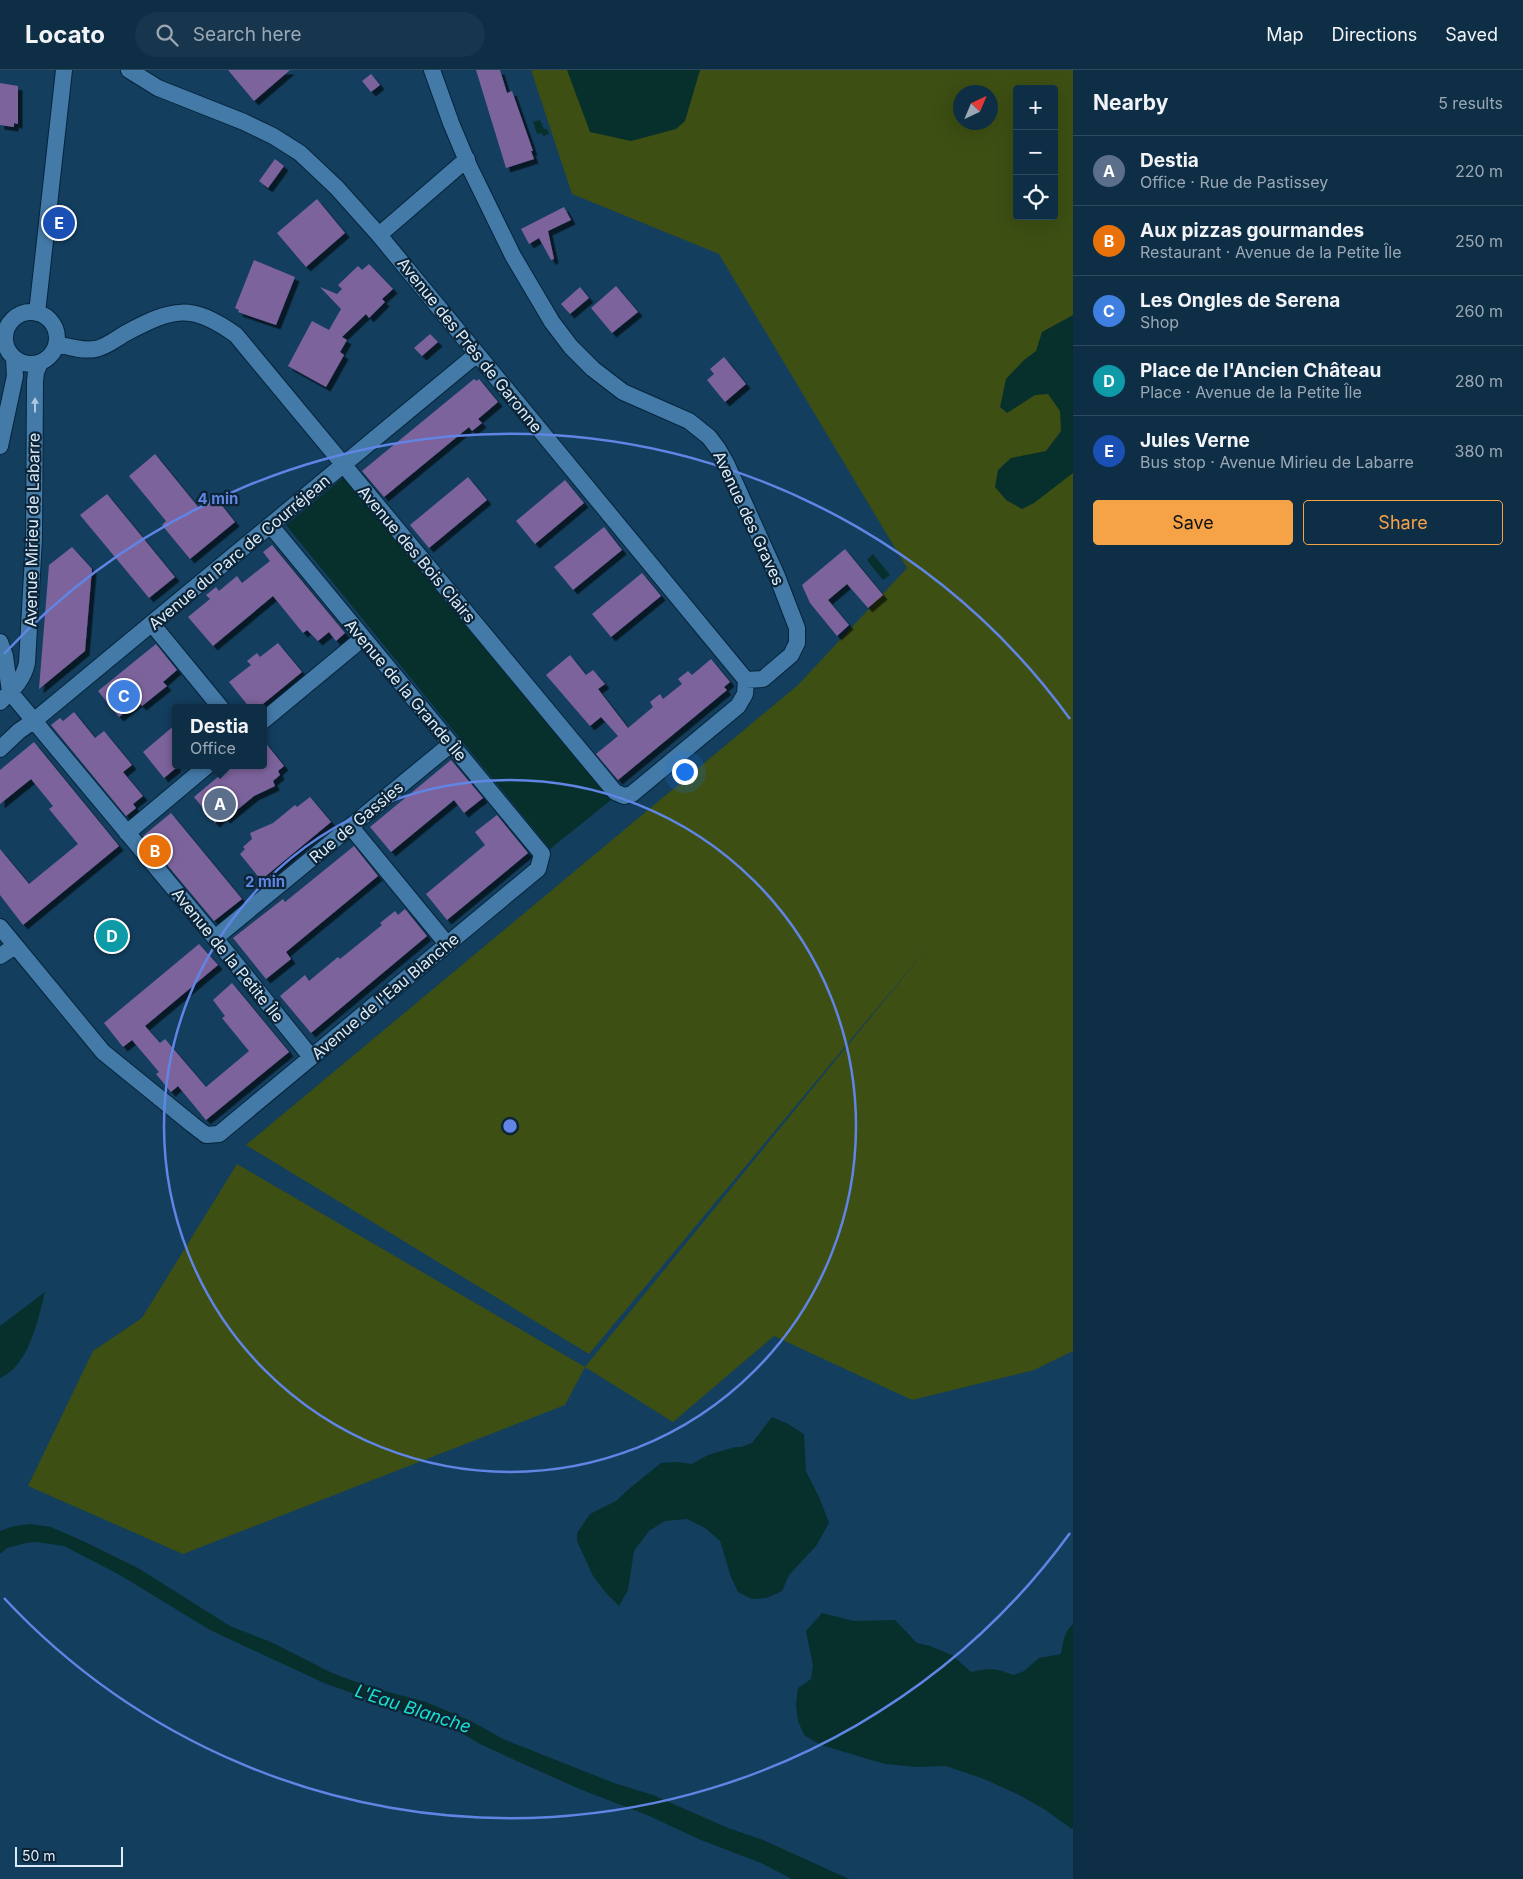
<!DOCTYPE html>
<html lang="en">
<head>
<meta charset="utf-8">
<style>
	:root { --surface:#0e2e46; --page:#17364d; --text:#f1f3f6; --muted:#9ba8b3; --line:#2e4a5f; --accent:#f6a247 }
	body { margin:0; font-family:Inter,sans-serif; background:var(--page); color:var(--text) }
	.controls { position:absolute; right:15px; top:15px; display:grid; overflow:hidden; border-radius:5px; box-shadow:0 5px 20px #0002 }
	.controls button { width:45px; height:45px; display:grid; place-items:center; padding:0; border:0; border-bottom:1px solid var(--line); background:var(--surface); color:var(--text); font:25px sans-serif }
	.compass { position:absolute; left:953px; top:15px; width:45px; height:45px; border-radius:50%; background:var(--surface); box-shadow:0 5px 20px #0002; rotate:44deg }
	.scale { position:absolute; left:15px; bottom:12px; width:108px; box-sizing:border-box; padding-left:5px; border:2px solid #dbecfb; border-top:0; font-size:14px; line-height:18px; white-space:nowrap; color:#dbecfb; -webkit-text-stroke:4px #0c2436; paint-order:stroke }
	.you { position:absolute; left:684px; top:701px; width:18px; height:18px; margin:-12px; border:4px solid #fff; border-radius:50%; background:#1a73e8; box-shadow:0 0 0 8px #1a73e833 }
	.badge { display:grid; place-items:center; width:32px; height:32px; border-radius:50%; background:var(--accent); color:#fff; font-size:16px; font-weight:700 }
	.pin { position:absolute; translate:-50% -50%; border:2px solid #fff; box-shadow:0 1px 5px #0006 }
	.popup { position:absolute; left:172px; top:634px; width:95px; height:65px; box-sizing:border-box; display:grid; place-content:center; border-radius:5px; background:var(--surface); filter:drop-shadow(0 1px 4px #0005); font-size:16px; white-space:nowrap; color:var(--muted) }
	.popup b { font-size:19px; color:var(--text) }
	.popup::after { content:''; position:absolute; left:50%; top:100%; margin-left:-10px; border:10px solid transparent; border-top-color:var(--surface) }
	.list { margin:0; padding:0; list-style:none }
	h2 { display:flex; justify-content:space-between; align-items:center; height:65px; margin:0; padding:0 20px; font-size:21px }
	h2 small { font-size:16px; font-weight:400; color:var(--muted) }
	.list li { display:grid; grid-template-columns:32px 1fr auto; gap:15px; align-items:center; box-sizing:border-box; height:70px; padding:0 20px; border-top:1px solid var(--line) }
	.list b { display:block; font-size:19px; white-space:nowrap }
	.list p { margin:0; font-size:16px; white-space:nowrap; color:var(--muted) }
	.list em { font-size:16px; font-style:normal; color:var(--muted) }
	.actions { display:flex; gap:10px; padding:15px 20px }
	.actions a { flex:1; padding:11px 0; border:1px solid var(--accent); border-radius:5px; text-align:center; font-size:18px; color:var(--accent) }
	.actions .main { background:var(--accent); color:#111 }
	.icon { flex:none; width:28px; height:28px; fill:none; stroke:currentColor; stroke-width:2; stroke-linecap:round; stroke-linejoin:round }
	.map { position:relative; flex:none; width:1073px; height:1809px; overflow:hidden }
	header { display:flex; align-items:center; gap:30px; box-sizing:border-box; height:70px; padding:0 25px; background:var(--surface); border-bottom:1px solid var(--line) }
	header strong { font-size:24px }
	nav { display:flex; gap:28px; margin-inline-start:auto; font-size:18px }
	.search { width:350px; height:45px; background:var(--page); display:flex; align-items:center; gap:12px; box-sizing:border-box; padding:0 18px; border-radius:28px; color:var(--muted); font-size:19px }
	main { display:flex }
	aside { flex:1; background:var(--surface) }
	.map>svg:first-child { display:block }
	.green { fill:#3d4f13; fill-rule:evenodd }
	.water { fill:#07302c }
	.building { fill:#7d639c; filter:url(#shadow) }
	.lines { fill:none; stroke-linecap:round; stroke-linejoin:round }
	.minor-casing { stroke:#06243a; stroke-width:18 }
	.minor { stroke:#437aa7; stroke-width:16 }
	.oneway { fill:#adcae2 }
	.ring { fill:none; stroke:#6085e4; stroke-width:2.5 }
	.labels { text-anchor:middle; stroke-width:4.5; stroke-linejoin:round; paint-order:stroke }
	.street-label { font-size:16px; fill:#dbecfb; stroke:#0c2436 }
	.water-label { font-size:18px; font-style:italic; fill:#18dfce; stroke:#0c2436 }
	.centre { fill:#6085e4; stroke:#0c2436; stroke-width:2.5 }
	.ring-label { font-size:15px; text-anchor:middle; font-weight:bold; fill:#6085e4; stroke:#0c2436; stroke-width:4.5; stroke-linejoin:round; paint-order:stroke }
</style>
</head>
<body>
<header>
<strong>Locato</strong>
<div class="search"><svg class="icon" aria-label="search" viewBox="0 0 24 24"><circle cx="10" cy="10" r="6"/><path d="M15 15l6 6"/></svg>Search here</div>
<nav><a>Map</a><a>Directions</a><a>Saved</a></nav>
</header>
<main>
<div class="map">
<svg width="1073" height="1809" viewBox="0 0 1073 1809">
	<defs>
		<filter id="shadow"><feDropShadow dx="4.5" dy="4.5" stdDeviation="0" flood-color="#0009"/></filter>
	</defs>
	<rect width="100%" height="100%" fill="#133e5e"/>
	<path class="green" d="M531,0H1073V1281L1034,1300L912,1330L774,1266L673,1352L585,1297L565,1335L183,1484L28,1416L93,1281L142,1248L237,1094L585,1297L933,871L589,1284L246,1075L798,615L907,498L719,184L572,124ZM1017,19H1054V146H1017ZM961,22H991V52H961Z"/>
	<path class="water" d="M567,0H700L685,51L676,59L631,71L590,62Z
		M540,50L544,59H547L549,64L543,66L542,63L537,64L533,52Z
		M1073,245V403L1034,433L1022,439L1006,430L995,417L998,400L1011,388L1046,381L1061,361L1060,341L1048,324L1035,325L1007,343L1000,337L1006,309L1024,290L1036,281L1042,262Z
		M344,407L611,730L550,779L286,455Z
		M873,484L890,505L883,510L867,490Z
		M45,1222C38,1249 29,1296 0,1308V1256Z
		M772,1347L788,1354L804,1364L806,1401L820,1429L829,1453L816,1476L789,1505L782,1521L767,1528L752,1529L738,1522L731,1507L720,1471L705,1458L687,1449L665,1451L649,1461L634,1481L628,1520L619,1536L606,1523L593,1506L577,1471V1463L590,1444L616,1431L630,1418L661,1393L678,1392L692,1394L708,1385L735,1377H741L752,1373Z
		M30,1454L51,1457L85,1472L138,1498L230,1556L273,1573L332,1603L373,1618L426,1632L471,1651L503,1669L614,1713L653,1725L728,1758L763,1770L849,1809H792L761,1793L701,1770L647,1745L582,1720L519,1692L480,1674L460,1662L324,1613L210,1560L120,1505L64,1476L36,1472L26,1473L7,1478L0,1484V1461L14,1456Z
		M822,1543L854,1551L895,1550L917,1573L930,1576L952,1585L971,1602C989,1598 996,1598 1013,1605L1024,1601L1039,1588L1061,1584C1063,1574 1064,1561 1073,1554V1757L1072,1759L1044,1739L1019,1725L984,1709L946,1696L917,1697L885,1694L821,1675L804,1665L798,1651L796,1635L798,1618L811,1609L813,1596L806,1561Z"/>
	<path class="building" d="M228,0H290L254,31Z
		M476,0H500L507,23L512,21L533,81H531L534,89L506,98Z
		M371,4L380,15L371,22L362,11Z
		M0,13L18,16V54L14,53V57L0,55Z
		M275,89L284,96L268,118L259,111Z
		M317,129L345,163L306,197L277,163Z
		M564,137L571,150L548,161L554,189L551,190L539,168L529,174L521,159Z
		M254,190L295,207L276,255L238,242L239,240L235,238Z
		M369,194L393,219L382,229L385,232L369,248L366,244L342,267L347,270L340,282L344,285L326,317L288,296L312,251L329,260L341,239L320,217L337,224L342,219L338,215L358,196L362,200Z
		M616,216L638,242L612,263L591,238Z
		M580,217L589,228L570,244L561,234Z
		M430,264L438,272L422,286L414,278Z
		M724,287L746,314L725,332L707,310L714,304L710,299Z
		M474,309L477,311L479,309L498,332L478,349L482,353L472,361L469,357L384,427L362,401Z
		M155,384L199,438L212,427L220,433L235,452L190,489L162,455L166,451L129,406Z
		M468,407L487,430L429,478L410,455Z
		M565,410L584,433L535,474L516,451Z
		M107,424L175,507L149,528L80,445Z
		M604,457L622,480L573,520L554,497Z
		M272,475L345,563L336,571L329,562L318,571L307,560L303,563L273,526L213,576L188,547L210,529L206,525L216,517L219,521L237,506L242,513L270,491L263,482Z
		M72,477L92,499L85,581L39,619L49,495Z
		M845,479L883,525L868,538L847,514L828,530L849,555L837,566L810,533L802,515Z
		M642,503L661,526L611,567L592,544Z
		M278,573L302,602L258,638H250L229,612L251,595L247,591L257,583L260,587Z
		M156,574L177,600L163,612L167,616L142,636L138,632L119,647L98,621Z
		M570,585L586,605L593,600L605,614L598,619L628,658L653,637L650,632L660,624L663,629L682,614L678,609L688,601L692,605L711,589L730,612L724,617L727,620L618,710L596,684L618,666L601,647L590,656L546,605Z
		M74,642L95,668L104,661L132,695L123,702L143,726L133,734L136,738L126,746L51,655L60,648L63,651Z
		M176,654V698L164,708L143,682Z
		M264,671L284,696L278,701L280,705L273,711L275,716L254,726L226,749L223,746L215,753L194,727L232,695H264Z
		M34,672L119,776L23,855L0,825V779L29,814L78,774L49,739L53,736L31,709L0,734V700Z
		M451,690L483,728L464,743L454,730L391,782L370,757Z
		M310,727L331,752L261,810L240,784L245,779L243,777L252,769L250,763L273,753L295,735L297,737Z
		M171,743L242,829L214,851L143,766Z
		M497,745L528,783L447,850L426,824L485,775L475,762Z
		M354,776L378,806L286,882L291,889L266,909L233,868L283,829L285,832Z
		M405,839L427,866L311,963L280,926L305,905L309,911L338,887L340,889L382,855L380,853L395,841L398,845Z
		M199,874L218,895L145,956L160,973L165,969L206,1017L249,981L222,948L225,946L213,930L232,913L289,982L206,1050L178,1016L171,1022L156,1004L159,1002L132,970L123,977L104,953Z"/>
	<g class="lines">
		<defs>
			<path id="minor" d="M432,0L451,53L469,96L513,186L552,252L571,277L593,299L623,322L689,351L709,367L718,379L727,395L777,506L797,558V573L791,585L763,609L746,610
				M379,165L467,89
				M5 268a26 26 0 1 1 52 0a26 26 0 1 1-52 0Z
				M37,243L64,0
				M57,274C69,277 82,281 95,279C105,278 117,268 126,263C173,238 191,233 236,265L615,722L624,726L632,724L738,636L745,624L746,610L379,165L337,118L300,83L273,66L244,52L158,18L129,0
				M0,376L15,306L14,288
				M152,554L221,638
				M0,572L5,586L10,622
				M10,622L215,868L311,987
				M0,632C12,620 23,611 27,593L34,468L35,311L36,302L40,293
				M264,650L363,568
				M0,679L19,661L35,650L477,284
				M351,757L447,874
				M127,763L208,695
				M0,857L103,982L193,1055L206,1065L219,1064L538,799L542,784L271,456
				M215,868L451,674
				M0,886L15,876"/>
		</defs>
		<use href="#minor" class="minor-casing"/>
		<use href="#minor" class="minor"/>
	</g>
	<defs><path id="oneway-solid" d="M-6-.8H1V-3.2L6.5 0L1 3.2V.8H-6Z" transform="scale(1.25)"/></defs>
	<use class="oneway" href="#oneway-solid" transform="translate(35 335) rotate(-90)"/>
	<g class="ring">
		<circle cx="510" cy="1056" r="346"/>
		<path d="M1070 1463A692 692 0 0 1 4 1528M4 584A692 692 0 0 1 1070 649"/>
	</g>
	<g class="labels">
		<g class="street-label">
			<text transform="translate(470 275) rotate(51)" y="6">Avenue des Près de Garonne</text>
			<text transform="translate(749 448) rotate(65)" y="6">Avenue des Graves</text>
			<text transform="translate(32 460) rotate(-89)" y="6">Avenue Mirieu de Labarre</text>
			<text transform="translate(239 482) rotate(-40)" y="6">Avenue du Parc de Courréjean</text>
			<text transform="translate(417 484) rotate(50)" y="6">Avenue des Bois Clairs</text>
			<text transform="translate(406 620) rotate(50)" y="6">Avenue de la Grande Île</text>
			<text transform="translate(356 752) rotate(-40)" y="6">Rue de Gassies</text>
			<text transform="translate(228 885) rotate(51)" y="6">Avenue de la Petite Île</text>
			<text transform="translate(385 926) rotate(-40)" y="6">Avenue de l'Eau Blanche</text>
		</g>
		<g class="water-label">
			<text transform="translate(413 1639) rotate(18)" y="6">L'Eau Blanche</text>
		</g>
	</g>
	<circle cx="510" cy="1056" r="8" class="centre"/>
	<g class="ring-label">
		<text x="218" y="434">4 min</text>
		<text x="265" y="817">2 min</text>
	</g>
</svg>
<div class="controls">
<button>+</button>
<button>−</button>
<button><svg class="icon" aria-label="locate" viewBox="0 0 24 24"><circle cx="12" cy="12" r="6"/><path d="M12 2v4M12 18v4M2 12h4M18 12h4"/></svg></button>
</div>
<svg class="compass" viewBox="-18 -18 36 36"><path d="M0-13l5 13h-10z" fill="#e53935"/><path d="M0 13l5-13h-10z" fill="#9ba8b3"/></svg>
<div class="scale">50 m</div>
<div class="you"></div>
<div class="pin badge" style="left:220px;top:734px;background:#5c6f8a">A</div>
<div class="popup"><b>Destia</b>Office</div>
<div class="pin badge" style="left:155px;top:781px;background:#e8710a">B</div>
<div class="pin badge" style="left:124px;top:626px;background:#3f7fe0">C</div>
<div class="pin badge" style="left:112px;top:866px;background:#0f9aa8">D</div>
<div class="pin badge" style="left:59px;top:153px;background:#1a4fb4">E</div>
</div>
<aside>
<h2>Nearby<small>5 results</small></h2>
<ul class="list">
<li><span class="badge" style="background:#5c6f8a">A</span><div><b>Destia</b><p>Office · Rue de Pastissey</p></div><em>220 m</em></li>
<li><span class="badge" style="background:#e8710a">B</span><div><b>Aux pizzas gourmandes</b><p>Restaurant · Avenue de la Petite Île</p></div><em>250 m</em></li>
<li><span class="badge" style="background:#3f7fe0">C</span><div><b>Les Ongles de Serena</b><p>Shop</p></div><em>260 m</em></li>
<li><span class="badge" style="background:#0f9aa8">D</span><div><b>Place de l'Ancien Château</b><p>Place · Avenue de la Petite Île</p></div><em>280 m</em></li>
<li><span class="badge" style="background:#1a4fb4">E</span><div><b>Jules Verne</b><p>Bus stop · Avenue Mirieu de Labarre</p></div><em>380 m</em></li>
</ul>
<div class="actions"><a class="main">Save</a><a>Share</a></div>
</aside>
</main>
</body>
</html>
